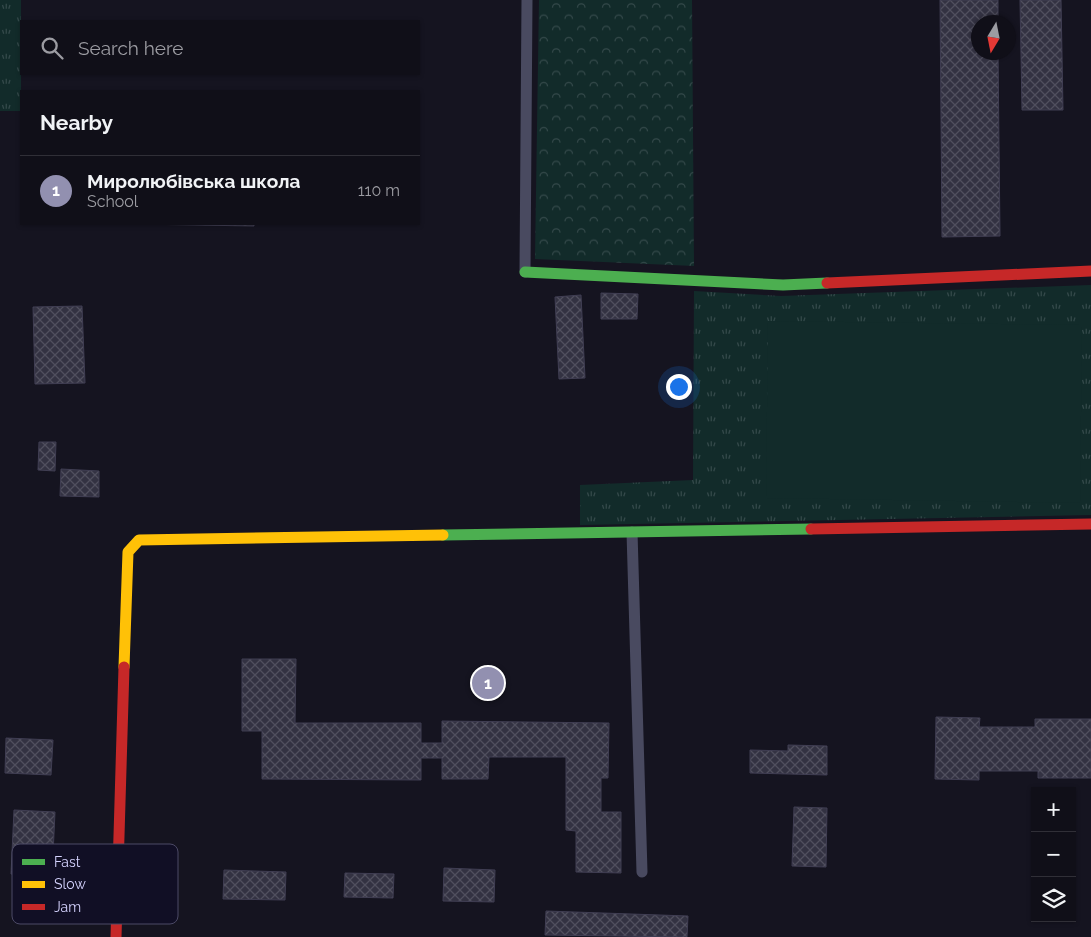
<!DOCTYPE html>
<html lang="en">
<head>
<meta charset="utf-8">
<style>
	:root { --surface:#100f18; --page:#1e1d25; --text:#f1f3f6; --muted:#9c9ca2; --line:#302f37; --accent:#9290b0 }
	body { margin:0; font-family:Raleway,sans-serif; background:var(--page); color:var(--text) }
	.controls { position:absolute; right:15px; bottom:15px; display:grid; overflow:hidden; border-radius:0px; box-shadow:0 1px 4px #0004 }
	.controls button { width:45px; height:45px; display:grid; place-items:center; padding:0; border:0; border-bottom:1px solid var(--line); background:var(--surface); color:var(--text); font:25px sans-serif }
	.compass { position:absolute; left:971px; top:15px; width:45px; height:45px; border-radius:50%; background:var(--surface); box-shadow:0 1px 4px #0004; rotate:190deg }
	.you { position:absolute; left:678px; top:386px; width:18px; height:18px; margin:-12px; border:4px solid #fff; border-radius:50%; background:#1a73e8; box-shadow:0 0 0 8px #1a73e833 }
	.badge { display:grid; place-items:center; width:32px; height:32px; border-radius:50%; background:var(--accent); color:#fff; font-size:16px; font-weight:700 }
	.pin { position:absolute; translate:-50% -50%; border:2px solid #fff; box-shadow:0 1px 5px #0006 }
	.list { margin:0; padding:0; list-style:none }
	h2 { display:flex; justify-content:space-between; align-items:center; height:65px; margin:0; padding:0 20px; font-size:21px }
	h2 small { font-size:16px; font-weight:400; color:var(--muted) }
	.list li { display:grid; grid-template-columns:32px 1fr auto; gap:15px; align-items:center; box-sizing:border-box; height:70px; padding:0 20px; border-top:1px solid var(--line) }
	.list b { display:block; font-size:19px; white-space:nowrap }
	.list p { margin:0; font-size:16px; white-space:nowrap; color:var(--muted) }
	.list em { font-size:16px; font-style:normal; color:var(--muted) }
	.icon { flex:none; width:28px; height:28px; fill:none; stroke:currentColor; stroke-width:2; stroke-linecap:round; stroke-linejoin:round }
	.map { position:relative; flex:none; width:1091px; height:937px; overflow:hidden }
	.search { position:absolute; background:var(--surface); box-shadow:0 1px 4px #0004; left:20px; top:20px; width:400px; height:55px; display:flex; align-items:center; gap:12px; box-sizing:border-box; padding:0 18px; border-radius:0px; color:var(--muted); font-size:19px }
	.panel { position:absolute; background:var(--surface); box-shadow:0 1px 4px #0004; left:20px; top:90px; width:400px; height:135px; border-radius:0px }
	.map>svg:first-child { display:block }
	.grass { fill:url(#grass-tufts) }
	.forest { fill:url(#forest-crowns) }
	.green { fill:#122b2a }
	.building { fill:url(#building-cross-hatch); stroke:#403e53 }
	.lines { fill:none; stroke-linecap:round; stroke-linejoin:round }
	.lane { stroke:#494a60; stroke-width:11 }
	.fast { stroke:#4caf50; stroke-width:11 }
	.slow { stroke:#ffc107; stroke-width:11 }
	.jam { stroke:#c62828; stroke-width:11 }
	.key { fill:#110f25; stroke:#4c4a66; stroke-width:1 }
	.key-label { font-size:14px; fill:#d5d3fe }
</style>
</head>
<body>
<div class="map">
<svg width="1091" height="937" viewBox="0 0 1091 937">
	<defs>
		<pattern id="grass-tufts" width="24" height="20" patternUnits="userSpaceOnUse" patternTransform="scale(1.25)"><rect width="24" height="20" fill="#122b2a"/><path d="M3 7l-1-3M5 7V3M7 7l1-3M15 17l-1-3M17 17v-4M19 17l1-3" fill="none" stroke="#34494a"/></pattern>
		<pattern id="forest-crowns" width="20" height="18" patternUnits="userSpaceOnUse" patternTransform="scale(1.25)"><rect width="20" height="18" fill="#122b2a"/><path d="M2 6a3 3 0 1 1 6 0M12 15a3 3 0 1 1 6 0" fill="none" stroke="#34494a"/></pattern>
		<pattern id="building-cross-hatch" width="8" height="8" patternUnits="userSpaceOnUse" patternTransform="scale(1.25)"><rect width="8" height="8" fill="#333242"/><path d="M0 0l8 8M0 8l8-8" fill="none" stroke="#504f5e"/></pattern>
	</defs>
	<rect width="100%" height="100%" fill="#151420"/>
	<path class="grass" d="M0,0H21V111H0Z
		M1091,285V515L580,525V485L693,480L694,291L781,296Z"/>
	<path class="forest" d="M539,0H692L694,266L535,259Z"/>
	<path class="green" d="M768,321L1082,325L1080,503L766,498Z"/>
	<path class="building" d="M940,0H998V22H978V52H998L1000,236L942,237Z
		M1020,0H1061L1063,110H1022Z
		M136,224H254V226Z
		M601,293L638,294L637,319H601Z
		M581,295L585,378L559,379L555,297Z
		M82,306L85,383L35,384L33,307Z
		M39,442H56L55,471L38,470Z
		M61,469L99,471V497L60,496Z
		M242,659H296L295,723H421V743H442V721L609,723L608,778H601V812H621V873L576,872V831L566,830V757H489L488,779H442V758H421V780L262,779V731H242Z
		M936,717L980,718L979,727H1035V719H1091V778H1038V771H979V780L935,779Z
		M6,738L53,740L51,775L5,773Z
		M788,745L827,746V775L750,773V750L788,751Z
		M794,807L827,808L826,867L792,866Z
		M14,810L55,812L52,876L11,874Z
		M444,868L495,870L494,902L443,901Z
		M224,870L286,872L285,900L223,899Z
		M345,873L394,874L393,898L344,897Z
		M546,911L688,916L687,937L545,935Z"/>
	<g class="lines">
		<path class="lane" d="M525,272L527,0
			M632,532L642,872"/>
		<path class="fast" d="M525,272L783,285L827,283
			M443,535L811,529"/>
		<path class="slow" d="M124,667L128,552L139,540L443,535"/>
		<path class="jam" d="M827,283L1091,271
			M811,529L1091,524
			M116,937L124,667"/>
	</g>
	<rect x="12" y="844" width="166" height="80" rx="8" class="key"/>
	<rect x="22" y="859" width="23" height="6" fill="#4caf50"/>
	<rect x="22" y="881" width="23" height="7" fill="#ffc107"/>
	<rect x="22" y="904" width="23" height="6" fill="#c62828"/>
	<g class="key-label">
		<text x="54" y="867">Fast</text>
		<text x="54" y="889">Slow</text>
		<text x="54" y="912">Jam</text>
	</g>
</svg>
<div class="controls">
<button>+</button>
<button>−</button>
<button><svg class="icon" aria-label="layers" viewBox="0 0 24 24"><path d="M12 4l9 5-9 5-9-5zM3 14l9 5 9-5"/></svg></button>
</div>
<svg class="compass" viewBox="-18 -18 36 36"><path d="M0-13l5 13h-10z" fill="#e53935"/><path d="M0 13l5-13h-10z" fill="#9c9ca2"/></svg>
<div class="you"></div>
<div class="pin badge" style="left:488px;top:683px">1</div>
<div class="search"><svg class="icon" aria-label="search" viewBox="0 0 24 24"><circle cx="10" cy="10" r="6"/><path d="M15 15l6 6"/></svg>Search here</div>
<section class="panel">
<h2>Nearby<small></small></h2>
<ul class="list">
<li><span class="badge">1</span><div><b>Миролюбівська школа</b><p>School</p></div><em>110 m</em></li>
</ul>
</section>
</div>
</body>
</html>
